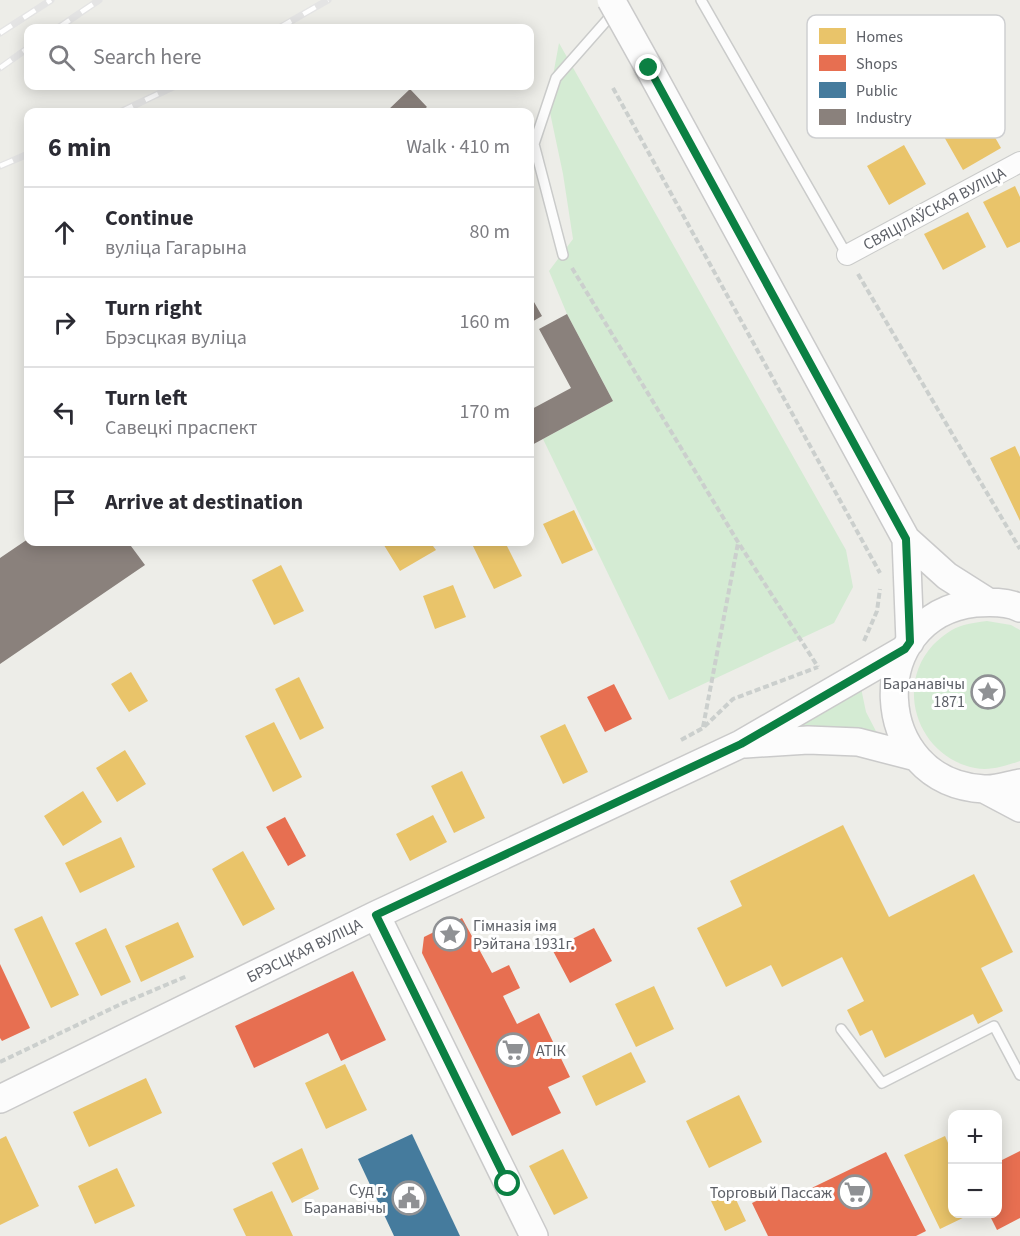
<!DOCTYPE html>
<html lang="en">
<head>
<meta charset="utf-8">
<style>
	:root { --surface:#fff; --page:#f7f7f7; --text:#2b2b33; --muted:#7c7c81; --line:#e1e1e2 }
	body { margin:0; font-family:"Source Sans 3",sans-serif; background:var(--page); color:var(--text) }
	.controls { position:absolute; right:18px; bottom:18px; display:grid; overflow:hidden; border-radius:12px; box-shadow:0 3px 15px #0003 }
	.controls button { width:54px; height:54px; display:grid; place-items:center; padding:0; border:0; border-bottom:2px solid var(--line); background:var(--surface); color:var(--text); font:30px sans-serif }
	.stop { position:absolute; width:18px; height:18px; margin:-14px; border:4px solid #0b8043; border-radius:50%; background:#fff }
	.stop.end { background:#0b8043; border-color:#fff; box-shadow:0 2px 6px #0008 }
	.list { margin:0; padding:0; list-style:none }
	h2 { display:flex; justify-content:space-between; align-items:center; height:78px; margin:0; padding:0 24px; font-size:26px }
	h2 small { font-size:20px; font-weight:400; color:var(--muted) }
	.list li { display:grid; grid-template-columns:39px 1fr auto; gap:18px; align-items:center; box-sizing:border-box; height:90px; padding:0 24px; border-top:2px solid var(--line) }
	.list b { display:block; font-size:22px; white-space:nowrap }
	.list p { margin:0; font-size:20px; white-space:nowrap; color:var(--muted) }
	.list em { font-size:20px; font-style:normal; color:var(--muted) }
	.icon { flex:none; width:33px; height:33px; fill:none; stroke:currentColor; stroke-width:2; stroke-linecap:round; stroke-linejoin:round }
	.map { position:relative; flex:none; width:1020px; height:1236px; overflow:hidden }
	.search { position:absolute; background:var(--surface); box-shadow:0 3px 15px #0003; left:24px; top:24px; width:510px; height:66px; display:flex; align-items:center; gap:15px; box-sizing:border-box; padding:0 21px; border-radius:12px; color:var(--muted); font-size:22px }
	.panel { position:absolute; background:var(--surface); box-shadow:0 3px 15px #0003; left:24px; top:108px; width:510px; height:438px; border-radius:12px }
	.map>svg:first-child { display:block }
	.green { fill:#d4ebd3 }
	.homes { fill:#e9c46a }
	.shops { fill:#e76f51 }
	.public { fill:#457b9d }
	.industry { fill:#8a817c }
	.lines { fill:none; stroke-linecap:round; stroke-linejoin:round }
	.lane-casing { stroke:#cacbca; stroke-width:12 }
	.street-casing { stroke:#cacbca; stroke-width:22 }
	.secondary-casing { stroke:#cacaca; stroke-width:30 }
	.path { stroke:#cbcfcd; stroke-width:4; stroke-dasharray:6 3; stroke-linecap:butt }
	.lane { stroke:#fcfcfc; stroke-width:9 }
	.street { stroke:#fcfcfc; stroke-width:20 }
	.secondary { stroke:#fcfcfc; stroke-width:27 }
	.rail-casing { stroke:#e4e4e4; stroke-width:7 }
	.rail { stroke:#fff; stroke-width:4.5; stroke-dasharray:14; stroke-linecap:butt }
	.secondary-bridge-casing { stroke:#cacaca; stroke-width:30; stroke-linecap:butt }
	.secondary-bridge { stroke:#fcfcfc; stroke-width:27 }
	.route { stroke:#0b8043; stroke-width:8 }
	.labels { text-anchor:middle; stroke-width:6; stroke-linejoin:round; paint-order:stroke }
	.street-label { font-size:16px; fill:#5d6067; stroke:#fff }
	.poi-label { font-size:16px; fill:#5d6067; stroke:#fff; text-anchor:end }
	.key { fill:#fff; stroke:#cecfd1; stroke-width:1.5 }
	.key-label { font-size:16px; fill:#5d6067 }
</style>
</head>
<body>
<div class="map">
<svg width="1020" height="1236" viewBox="0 0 1020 1236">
	<rect width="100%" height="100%" fill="#edede8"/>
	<path class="green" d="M559,43L846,550L853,587L834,623L669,700L543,439L613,401L567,314L549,271L573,239L563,174L548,103Z
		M987,621L1011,625L1020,630V761C1005,766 990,771 975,768C918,757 894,687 933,645C941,637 952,628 964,625C971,623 979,622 987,621Z
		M861,688L866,712L878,735L787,728Z"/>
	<path class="homes" d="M978,107L1001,148L963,170L939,128Z
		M904,145L926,184L889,205L867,166Z
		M1015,186L1020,197V242L1007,248L983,202Z
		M968,212L986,247L943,270L924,234Z
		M1015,446L1020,457V521L990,458Z
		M574,510L593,550L562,564L543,524Z
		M382,542H430L436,550L400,571Z
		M476,542H505L522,576L494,589L472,544Z
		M281,565L304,611L274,625L252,580Z
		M453,585L466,617L435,629L423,596Z
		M131,672L148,701L129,712L111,684Z
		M299,677L324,728L300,740L275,689Z
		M274,722L302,777L273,792L245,736Z
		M565,724L588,772L563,784L540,736Z
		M125,750L146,784L117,802L96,768Z
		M462,771L485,818L454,833L431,786Z
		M83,791L102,822L63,846L44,816Z
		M433,815L447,842L410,861L396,834Z
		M843,825L889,917L974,874L1013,952L981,968L1003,1011L978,1024L973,1014L885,1058L872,1030L860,1036L847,1010L864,1001L842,957L782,987L771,965L726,987L697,928L742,906L730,881Z
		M121,837L135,867L80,893L65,863Z
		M243,851L275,909L243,926L212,869Z
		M42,916L79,995L51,1008L14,929Z
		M178,922L194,957L141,982L125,946Z
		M106,928L131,982L101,996L75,943Z
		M654,986L674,1029L636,1047L615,1004Z
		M631,1052L646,1082L596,1106L582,1076Z
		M345,1064L367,1110L326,1129L305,1083Z
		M146,1078L162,1113L89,1147L73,1112Z
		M739,1095L762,1142L709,1168L686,1121Z
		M6,1136L39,1206L0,1225V1139Z
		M945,1136L952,1152V1214H971L940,1229L904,1155Z
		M302,1148L319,1189L292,1203L272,1163Z
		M563,1149L588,1198L554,1215L529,1166Z
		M117,1168L135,1206L95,1224L78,1186Z
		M272,1191L293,1236H246L233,1209Z
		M732,1191L746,1221L725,1231L711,1201Z"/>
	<path class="shops" d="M614,684L632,719L605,732L587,697Z
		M285,817L306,856L288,866L266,827Z
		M462,918L492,973L509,965L520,988L503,996L517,1024L539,1013L570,1077L548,1087L561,1113L512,1136L422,953L424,937Z
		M594,928L612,961L570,983L552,949Z
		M0,964L30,1028L2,1041L0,1038Z
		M353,971L386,1040L341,1061L328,1033L254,1068L235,1026Z
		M1020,1151V1218L997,1230L989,1214H998V1162Z
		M886,1152L926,1231L916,1236H768L752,1203L788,1186L793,1197Z"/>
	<path class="public" d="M412,1134L460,1236H394L358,1159Z"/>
	<path class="industry" d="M410,89L427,107L421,112H386Z
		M530,295L542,316L530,323Z
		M567,314L613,401L530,446V410L571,388L539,329Z
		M28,539V542H128L145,565L0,664V558Z"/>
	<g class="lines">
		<defs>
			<path id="lane" d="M701,0L847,255
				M563,255L534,144L556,78L615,11
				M841,1029L882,1083L994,1026L1020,1075"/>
			<path id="street" d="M847,255L1020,162"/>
			<path id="secondary" d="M649,68L906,539L947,576L988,602
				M906,539L910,642
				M1020,608C1007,601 989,602 975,603C863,616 869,783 984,789C995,790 1009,785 1020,783
				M745,744L808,740L858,742L916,757
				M986,790L1020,808
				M376,915L534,1236
				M0,1099L376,915L741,744L905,649"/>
		</defs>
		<use href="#lane" class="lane-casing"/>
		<use href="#street" class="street-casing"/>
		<use href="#secondary" class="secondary-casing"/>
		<path class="path" d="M613,88L880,573
			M572,268L738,542L818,667
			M858,274L1020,549
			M864,641L877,611L880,589
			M703,727L738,543
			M681,740L703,728L733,699L818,667
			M0,1062L121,1004L187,976"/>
		<use href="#lane" class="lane"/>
		<use href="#street" class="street"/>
		<use href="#secondary" class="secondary"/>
		<defs>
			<path id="rail" d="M58,28L99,0
				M279,28L328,0
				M0,33L51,0
				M0,68L28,48
				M120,112L175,86
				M0,166L28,154"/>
		</defs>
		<use href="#rail" class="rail-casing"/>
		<use href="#rail" class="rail"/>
		<defs>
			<path id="secondary-bridge" d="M611,0L649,68"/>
		</defs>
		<use href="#secondary-bridge" class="secondary-bridge-casing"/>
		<use href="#secondary-bridge" class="secondary-bridge"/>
	</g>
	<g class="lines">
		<path class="route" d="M508,1184L376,915L741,744L905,649L910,642L906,539L649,68"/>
	</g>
	<defs>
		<symbol id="sight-ring" viewBox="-11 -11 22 22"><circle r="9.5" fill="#fff" stroke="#8f9194" stroke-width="1.5"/><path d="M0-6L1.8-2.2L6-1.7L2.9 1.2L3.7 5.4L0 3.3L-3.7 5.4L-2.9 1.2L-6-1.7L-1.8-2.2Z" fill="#8f9194"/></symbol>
		<symbol id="supermarket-ring" viewBox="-11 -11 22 22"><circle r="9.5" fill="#fff" stroke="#8f9194" stroke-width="1.5"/><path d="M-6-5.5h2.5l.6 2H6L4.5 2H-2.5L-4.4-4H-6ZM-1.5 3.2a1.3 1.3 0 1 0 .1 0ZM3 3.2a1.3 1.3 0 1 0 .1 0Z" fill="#8f9194"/></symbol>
		<symbol id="civic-ring" viewBox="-11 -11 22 22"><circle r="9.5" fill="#fff" stroke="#8f9194" stroke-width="1.5"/><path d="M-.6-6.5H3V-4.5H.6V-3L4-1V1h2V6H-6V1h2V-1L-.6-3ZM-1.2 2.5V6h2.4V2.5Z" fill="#8f9194"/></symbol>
	</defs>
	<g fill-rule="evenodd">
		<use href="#sight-ring" x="969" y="673" width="38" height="38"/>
		<use href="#sight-ring" x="431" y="915" width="38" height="38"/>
		<use href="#supermarket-ring" x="494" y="1031" width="38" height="38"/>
		<use href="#supermarket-ring" x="836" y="1173" width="38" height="38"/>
		<use href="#civic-ring" x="390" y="1179" width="38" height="38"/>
	</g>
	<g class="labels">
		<g class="street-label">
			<text transform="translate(934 208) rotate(-28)" y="6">СВЯЦІЛАЎСКАЯ ВУЛІЦА</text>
			<text transform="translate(304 950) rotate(-26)" y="6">БРЭСЦКАЯ ВУЛІЦА</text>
		</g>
		<g class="poi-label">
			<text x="965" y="689">Баранавічы<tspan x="965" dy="18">1871</tspan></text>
			<text x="473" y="931" text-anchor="start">Гімназія імя<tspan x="473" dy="18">Рэйтана 1931г.</tspan></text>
			<text x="536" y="1056" text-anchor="start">АТІК</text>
			<text x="386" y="1195">Суд г.<tspan x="386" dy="18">Баранавічы</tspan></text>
			<text x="832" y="1198">Торговый Пассаж</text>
		</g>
	</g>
	<rect x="807" y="15" width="198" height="123" rx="9" class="key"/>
	<rect x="819" y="28" width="27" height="16" fill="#e9c46a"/>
	<rect x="819" y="55" width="27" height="16" fill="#e76f51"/>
	<rect x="819" y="82" width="27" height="16" fill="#457b9d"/>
	<rect x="819" y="109" width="27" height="16" fill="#8a817c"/>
	<g class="key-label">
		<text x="856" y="42">Homes</text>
		<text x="856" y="69">Shops</text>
		<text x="856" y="96">Public</text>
		<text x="856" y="123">Industry</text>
	</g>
</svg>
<div class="controls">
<button>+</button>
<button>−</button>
</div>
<div class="stop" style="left:508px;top:1184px"></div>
<div class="stop end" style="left:649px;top:68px"></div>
<div class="search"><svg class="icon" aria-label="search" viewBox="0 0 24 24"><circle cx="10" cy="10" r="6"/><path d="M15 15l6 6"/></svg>Search here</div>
<section class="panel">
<h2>6 min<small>Walk · 410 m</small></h2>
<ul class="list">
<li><svg class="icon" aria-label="ahead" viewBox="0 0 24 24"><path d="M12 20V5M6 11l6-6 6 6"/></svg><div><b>Continue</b><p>вуліца Гагарына</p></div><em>80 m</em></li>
<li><svg class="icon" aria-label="right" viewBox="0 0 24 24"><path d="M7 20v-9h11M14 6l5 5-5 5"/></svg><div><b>Turn right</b><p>Брэсцкая вуліца</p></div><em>160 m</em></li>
<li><svg class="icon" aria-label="left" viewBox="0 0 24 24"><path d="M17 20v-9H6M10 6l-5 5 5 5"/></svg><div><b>Turn left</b><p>Савецкі праспект</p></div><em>170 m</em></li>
<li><svg class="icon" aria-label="arrive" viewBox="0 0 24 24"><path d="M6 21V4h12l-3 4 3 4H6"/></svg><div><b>Arrive at destination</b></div></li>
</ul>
</section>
</div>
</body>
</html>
